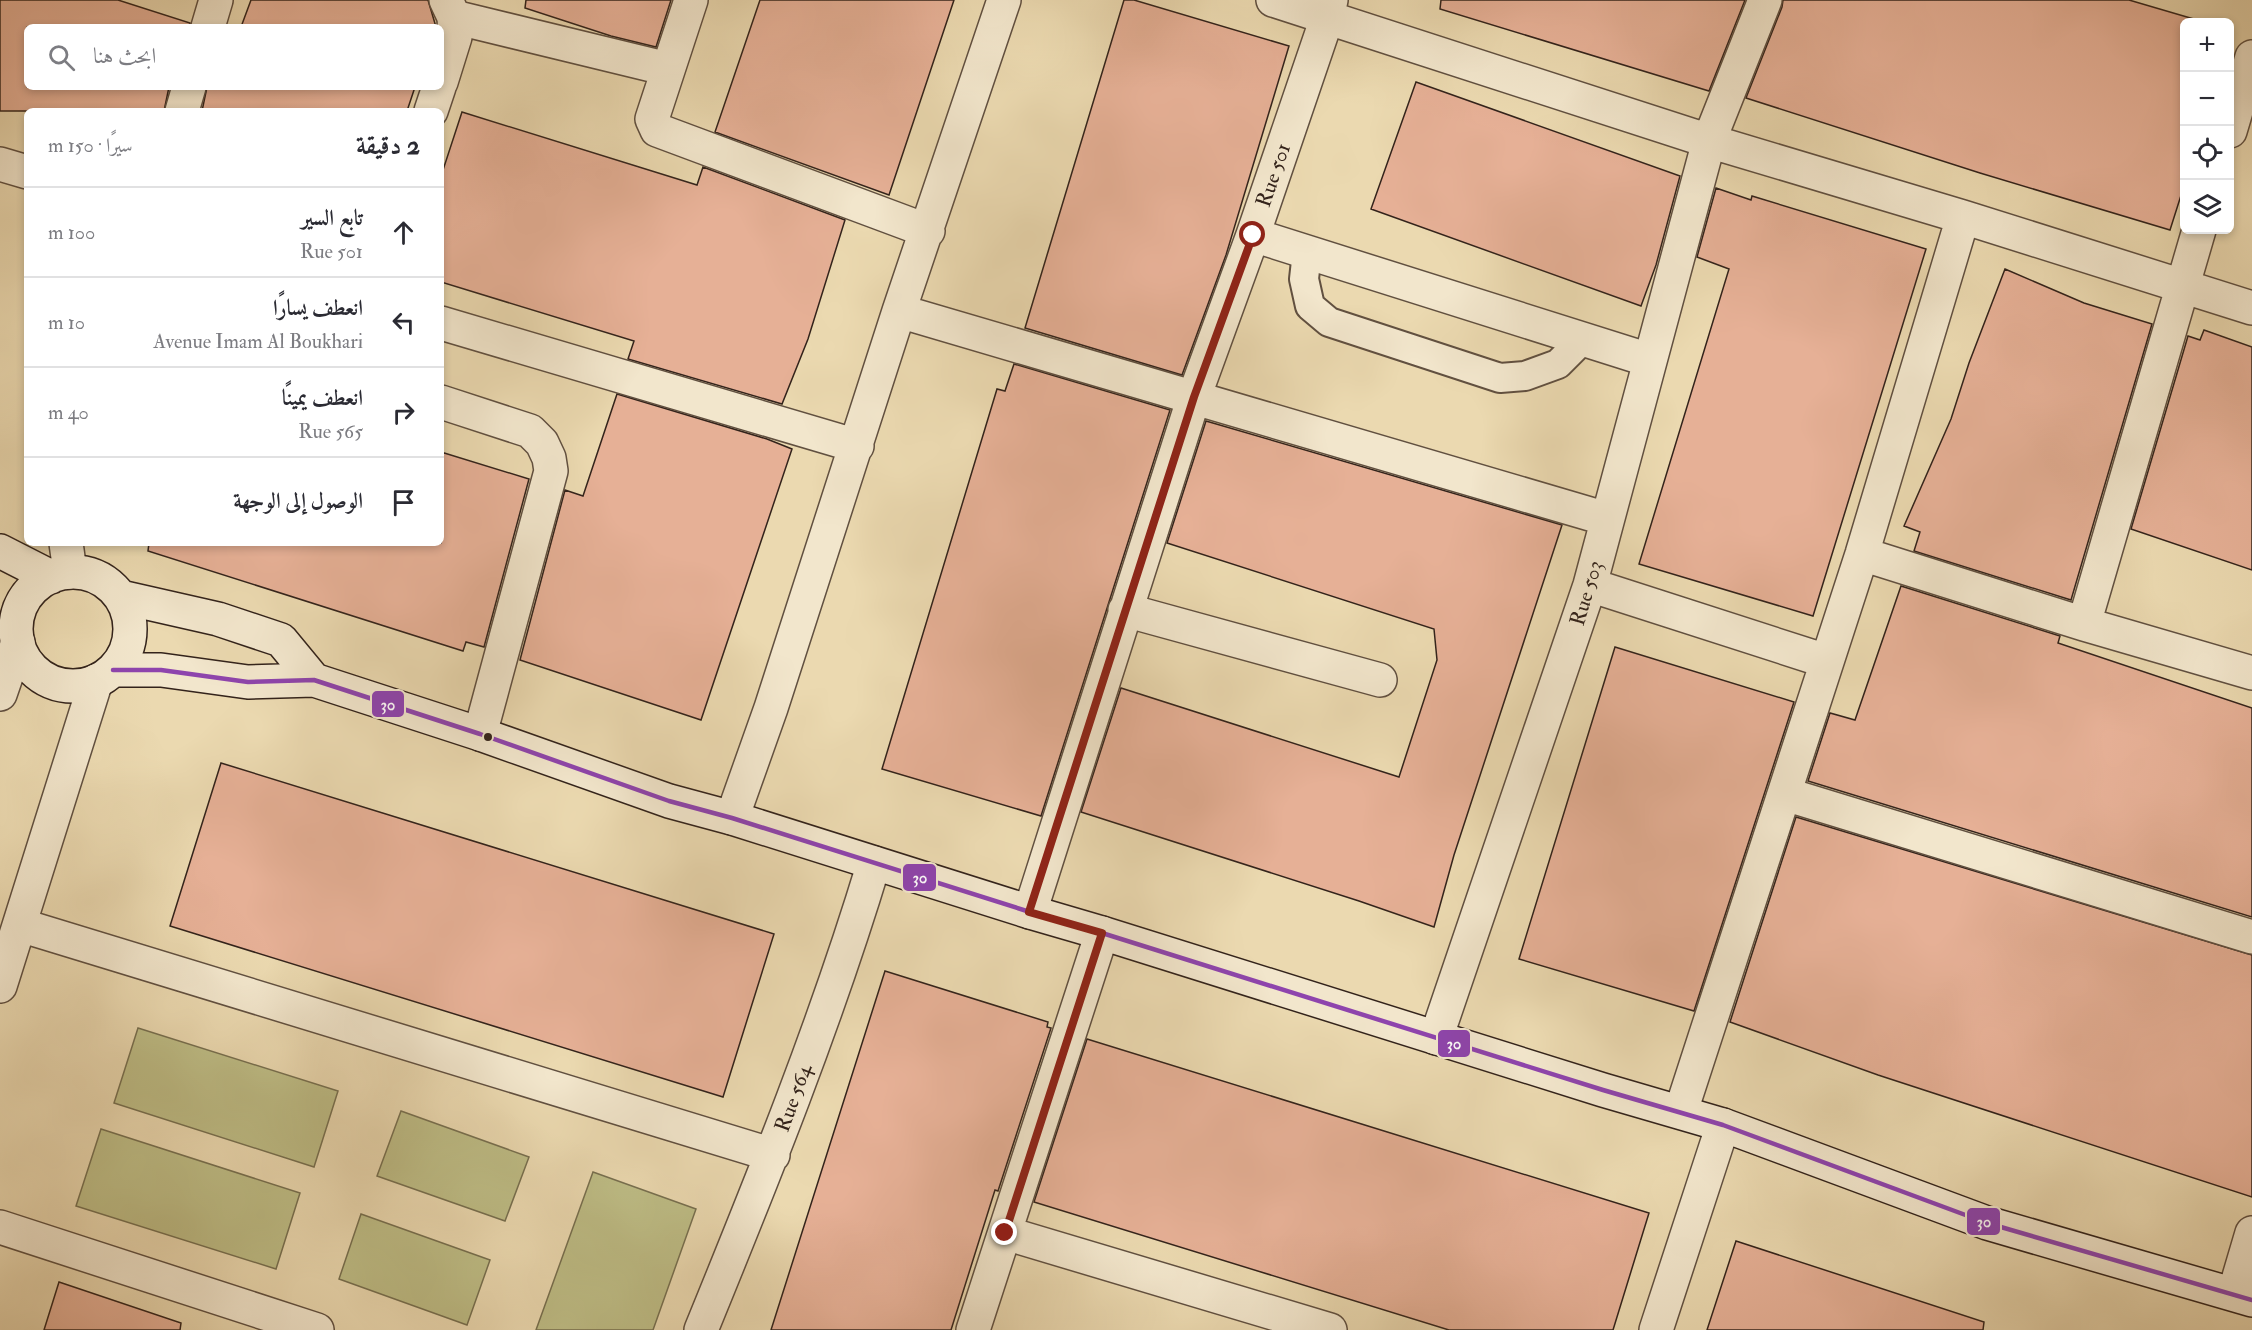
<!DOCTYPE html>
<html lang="ar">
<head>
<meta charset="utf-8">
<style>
	:root { --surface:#fff; --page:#f7f7f7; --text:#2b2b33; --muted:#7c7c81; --line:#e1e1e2 }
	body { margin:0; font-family:"IM FELL Double Pica",Amiri,serif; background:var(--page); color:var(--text); direction:rtl }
	.controls { position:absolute; right:18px; top:18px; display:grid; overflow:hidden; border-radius:9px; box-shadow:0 3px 9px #0003 }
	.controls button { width:54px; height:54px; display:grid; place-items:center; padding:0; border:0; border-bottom:2px solid var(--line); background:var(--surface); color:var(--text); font:30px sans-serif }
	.stop { position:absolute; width:18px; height:18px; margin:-14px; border:4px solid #8f2418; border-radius:50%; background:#fff }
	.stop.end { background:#8f2418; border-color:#fff; box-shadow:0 2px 6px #0008 }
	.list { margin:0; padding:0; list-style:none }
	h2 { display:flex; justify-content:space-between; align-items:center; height:78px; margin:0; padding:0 24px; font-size:26px }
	h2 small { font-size:20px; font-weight:400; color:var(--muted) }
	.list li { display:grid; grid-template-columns:39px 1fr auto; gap:18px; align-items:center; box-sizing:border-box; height:90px; padding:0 24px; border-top:2px solid var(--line) }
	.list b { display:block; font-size:22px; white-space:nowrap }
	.list p { margin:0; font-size:20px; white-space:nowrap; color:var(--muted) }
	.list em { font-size:20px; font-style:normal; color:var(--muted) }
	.icon { flex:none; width:33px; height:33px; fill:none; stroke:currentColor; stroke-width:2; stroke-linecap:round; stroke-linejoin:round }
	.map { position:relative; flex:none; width:2252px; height:1330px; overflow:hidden; direction:ltr }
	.search { position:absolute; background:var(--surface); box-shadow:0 3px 9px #0003; left:24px; top:24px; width:420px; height:66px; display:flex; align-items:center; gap:15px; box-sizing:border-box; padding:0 21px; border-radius:9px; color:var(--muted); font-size:22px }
	.panel { position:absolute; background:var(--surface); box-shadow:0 3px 9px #0003; left:24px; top:108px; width:420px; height:438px; border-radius:9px; direction:rtl }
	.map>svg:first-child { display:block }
	.green { fill:#bebd86; stroke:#787050; stroke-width:1.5 }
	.building { fill:#e6b096; stroke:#33231b; stroke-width:1.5 }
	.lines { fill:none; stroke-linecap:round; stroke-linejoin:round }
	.lane-casing { stroke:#615040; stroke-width:32 }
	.street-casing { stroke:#615040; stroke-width:36 }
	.secondary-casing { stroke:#33231b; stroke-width:36 }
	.lane { stroke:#f2e6cc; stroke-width:28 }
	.street { stroke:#f2e6cc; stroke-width:33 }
	.secondary { stroke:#f2e6cc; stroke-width:33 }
	.bus-1-casing { stroke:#f2e6cc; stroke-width:9 }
	.bus-1 { stroke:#8e44ad; stroke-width:4.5 }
	.route { stroke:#8f2418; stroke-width:8 }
	.bus-dot { fill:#33231b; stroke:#f2e6cc; stroke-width:2 }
	.labels { text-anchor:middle; stroke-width:4.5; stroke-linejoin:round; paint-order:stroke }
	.street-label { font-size:21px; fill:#33231b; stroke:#f2e6cc }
	.line-badge { stroke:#f2e6cc; stroke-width:2 }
	.badge-label { font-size:16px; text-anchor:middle; font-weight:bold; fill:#fff }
</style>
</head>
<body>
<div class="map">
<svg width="2252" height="1330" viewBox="0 0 2252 1330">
	<rect width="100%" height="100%" fill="#ebd9b0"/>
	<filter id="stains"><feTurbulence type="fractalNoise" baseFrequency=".00333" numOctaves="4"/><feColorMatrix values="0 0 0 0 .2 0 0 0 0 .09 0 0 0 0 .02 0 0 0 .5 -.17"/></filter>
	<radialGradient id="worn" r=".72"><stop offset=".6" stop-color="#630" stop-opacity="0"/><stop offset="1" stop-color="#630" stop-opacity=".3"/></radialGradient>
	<path class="green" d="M138,1028L338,1091L314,1167L114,1103Z
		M401,1111L529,1157L505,1221L377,1176Z
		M101,1129L300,1193L276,1269L76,1206Z
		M593,1172L696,1209L653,1330H536Z
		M361,1214L490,1260L467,1325L339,1279Z"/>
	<path class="building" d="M0,0H118L190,23V27H27V87H169L164,111H0Z
		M251,0H428L436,27H241Z
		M526,0H671L656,47L611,36L525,8Z
		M760,0H954L889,195L715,132Z
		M1124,0H1134L1289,46L1226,255L1182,375L1025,328Z
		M1441,0H1745L1709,91L1440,9Z
		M1783,0H2129L2204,22H2184V186L2170,230L1980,173L1746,98L1782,7Z
		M1416,82L1680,176L1656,265L1641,306L1371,209Z
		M207,87H415L407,111H202Z
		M462,112L697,185L703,167L845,220L808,339L782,404L628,359L634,341L441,282V176Z
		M1716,188L1751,200L1752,196L1926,249L1813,616L1639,564L1729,269L1697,257Z
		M2005,269L2084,303L2152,324L2071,600L1914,551L1920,532L1904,526L1951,419L1969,363Z
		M2204,330L2252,347V570L2131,529L2188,336L2200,340Z
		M1014,364L1170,410L1041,816L882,769L997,389L1005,391Z
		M617,394L767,439L792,449L701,720L520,660L565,490L583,496Z
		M1206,421L1562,525L1454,855L1434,927L1359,901L1081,812L1121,688L1399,777L1437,660L1434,629L1167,543Z
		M441,452L529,479L484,647L466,642L463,651L148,551L149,543H441Z
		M1901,586L2060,636L2058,643L2252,708V917L1808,781L1830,713L1855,720Z
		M1615,647L1794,702L1694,1011L1519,959Z
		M221,763L774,934L723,1097L170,926Z
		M1796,817L2252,955V1197L1878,1075L1730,1022Z
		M885,971L1048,1022L1047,1027L1051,1028L998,1191L995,1190L951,1330H771Z
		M1087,1039L1649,1213L1613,1330H1449L1034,1202Z
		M1736,1241L1984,1322L1983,1330H1707Z
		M59,1282L181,1323L180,1330H44Z"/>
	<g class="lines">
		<defs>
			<path id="lane" d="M1307,252L1304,279L1310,306L1329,322L1500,378L1525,376L1558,364L1583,339"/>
			<path id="street" d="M691,0L652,119L657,130L928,231
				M1273,0L1709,141L1963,217L2252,308
				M454,17L668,69
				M208,27L216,0
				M441,82L455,37L454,17L446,0
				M182,111L189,87
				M431,111L439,87
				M2230,131L2252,57
				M0,164L27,172
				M1253,235L1649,360
				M899,311L1607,519
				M441,323L857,446
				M441,402L530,431L542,443L549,458L551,471L480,734
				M66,543L70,572
				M1862,554L2084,624L2252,673
				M1590,585L1826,661
				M1125,610L1380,680
				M2084,624L2199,230
				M0,694L18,642
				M1785,794L2252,937
				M732,818L771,708L899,311L1004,0
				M1030,912L1194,397L1253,235L1327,18L1331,0
				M20,925L773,1155
				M0,986L96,681
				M1436,1038L1590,585L1709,141L1765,0
				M1681,1111L1862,554L1963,217
				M0,1227L317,1330
				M1005,1233L1330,1330
				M2234,1294L2252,1233
				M701,1330C764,1176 826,1022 874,863
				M973,1330L1102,933
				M1656,1330L1723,1125"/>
			<path id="secondary" d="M0,551L51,577
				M16 629a57 57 0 1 1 114 0a57 57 0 1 1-114 0Z
				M121,597L218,619L281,640L314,680
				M113,670H161L248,682L314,680L480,734L669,801L732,818L1030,912L1102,933L1603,1090L1723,1125L1987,1223L2252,1300"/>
		</defs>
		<use href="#lane" class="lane-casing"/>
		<use href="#street" class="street-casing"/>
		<use href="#secondary" class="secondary-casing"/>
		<use href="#lane" class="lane"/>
		<use href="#street" class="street"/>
		<use href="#secondary" class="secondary"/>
		<defs>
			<path id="bus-1" d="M113,670H161L248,682L314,680L480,734L669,801L732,818L1030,912L1102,933L1603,1090L1723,1125L1987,1223L2252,1300"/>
		</defs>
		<use href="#bus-1" class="bus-1-casing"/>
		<use href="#bus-1" class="bus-1"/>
	</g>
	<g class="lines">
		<path class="route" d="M1005,1233L1102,933L1029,912L1194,397L1253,235"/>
	</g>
	<circle class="bus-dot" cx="488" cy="737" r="5"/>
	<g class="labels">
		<g class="street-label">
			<text transform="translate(1273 175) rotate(-71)" y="7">Rue 501</text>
			<text transform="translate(1586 593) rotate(-73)" y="7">Rue 503</text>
			<text transform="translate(793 1098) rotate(-70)" y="7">Rue 564</text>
		</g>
	</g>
	<g class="line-badge">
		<rect x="371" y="690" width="34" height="28" rx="6" fill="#8e44ad"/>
		<rect x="902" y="863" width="35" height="29" rx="6" fill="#8e44ad"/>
		<rect x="1437" y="1029" width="34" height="29" rx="6" fill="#8e44ad"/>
		<rect x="1966" y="1207" width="35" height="29" rx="6" fill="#8e44ad"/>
	</g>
	<g class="badge-label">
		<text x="388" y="710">30</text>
		<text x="920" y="883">30</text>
		<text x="1454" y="1049">30</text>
		<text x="1984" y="1227">30</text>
	</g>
	<rect width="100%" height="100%" filter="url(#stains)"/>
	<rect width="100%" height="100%" fill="url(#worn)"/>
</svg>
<div class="controls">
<button>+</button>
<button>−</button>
<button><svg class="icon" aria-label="locate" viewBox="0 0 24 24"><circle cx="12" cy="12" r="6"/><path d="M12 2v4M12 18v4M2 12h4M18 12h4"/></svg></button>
<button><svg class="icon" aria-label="layers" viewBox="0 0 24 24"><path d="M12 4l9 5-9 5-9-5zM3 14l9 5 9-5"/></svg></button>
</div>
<div class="stop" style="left:1253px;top:235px"></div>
<div class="stop end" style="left:1005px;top:1233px"></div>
<div class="search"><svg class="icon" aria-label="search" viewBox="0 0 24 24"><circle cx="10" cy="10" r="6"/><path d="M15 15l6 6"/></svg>ابحث هنا</div>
<section class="panel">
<h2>2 دقيقة<small>سيرًا · 150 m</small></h2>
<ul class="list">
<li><svg class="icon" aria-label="ahead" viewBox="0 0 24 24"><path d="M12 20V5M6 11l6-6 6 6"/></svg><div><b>تابع السير</b><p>Rue 501</p></div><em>100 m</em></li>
<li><svg class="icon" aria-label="left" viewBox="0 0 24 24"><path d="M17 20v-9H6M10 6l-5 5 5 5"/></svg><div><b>انعطف يسارًا</b><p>Avenue Imam Al Boukhari</p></div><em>10 m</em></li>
<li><svg class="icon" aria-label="right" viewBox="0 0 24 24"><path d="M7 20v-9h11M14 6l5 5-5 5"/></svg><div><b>انعطف يمينًا</b><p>Rue 565</p></div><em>40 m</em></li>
<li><svg class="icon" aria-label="arrive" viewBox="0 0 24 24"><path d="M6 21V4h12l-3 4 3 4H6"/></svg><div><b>الوصول إلى الوجهة</b></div></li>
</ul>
</section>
</div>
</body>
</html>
